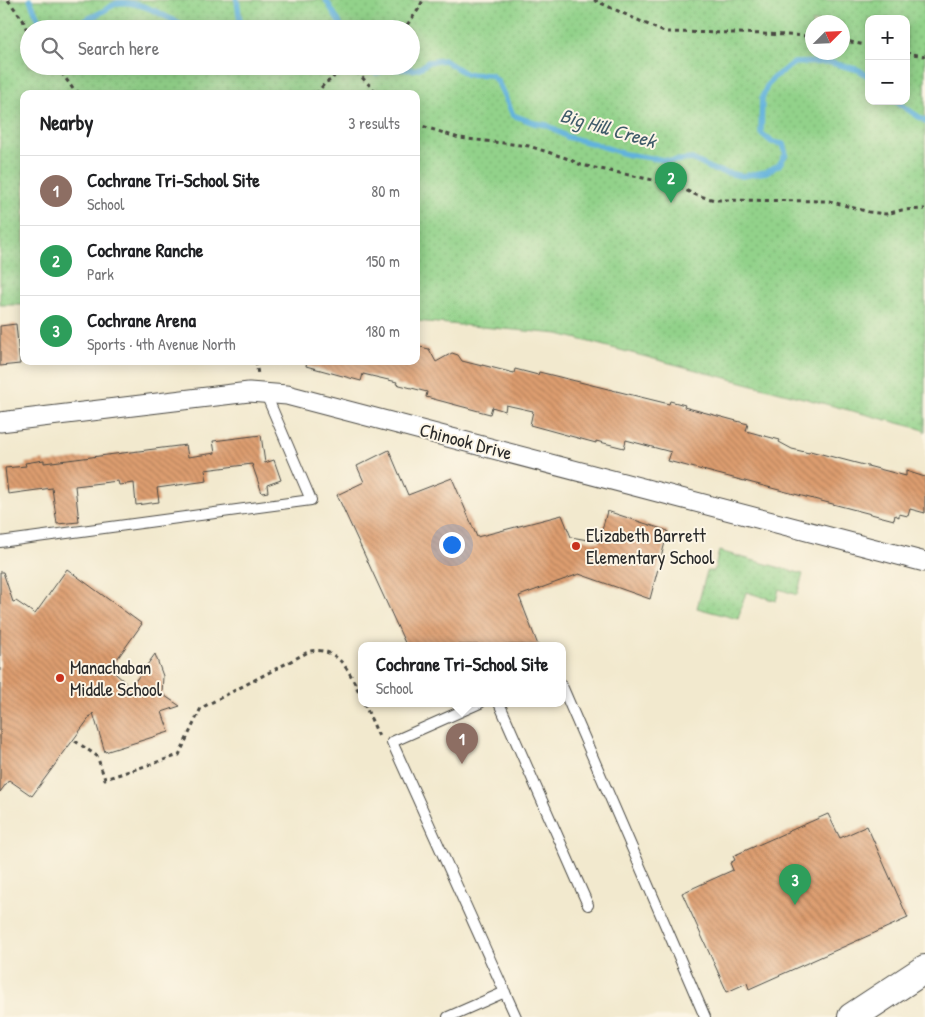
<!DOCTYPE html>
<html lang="en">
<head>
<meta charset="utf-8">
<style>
	:root { --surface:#fff; --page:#f6f6f6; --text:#202124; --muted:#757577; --line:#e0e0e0; --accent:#0b8043 }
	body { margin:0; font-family:"Patrick Hand",sans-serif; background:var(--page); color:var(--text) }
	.controls { position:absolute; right:15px; top:15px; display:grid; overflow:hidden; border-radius:10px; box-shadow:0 2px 12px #0003 }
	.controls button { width:45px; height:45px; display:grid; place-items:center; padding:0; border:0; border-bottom:1px solid var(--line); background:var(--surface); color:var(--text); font:25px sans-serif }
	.compass { position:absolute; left:805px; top:15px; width:45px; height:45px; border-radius:50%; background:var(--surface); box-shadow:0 2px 12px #0003; rotate:66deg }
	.you { position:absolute; left:451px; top:544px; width:18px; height:18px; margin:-12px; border:4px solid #fff; border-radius:50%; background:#1a73e8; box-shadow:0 0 0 8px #1a73e833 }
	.badge { display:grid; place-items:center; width:32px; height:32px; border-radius:50%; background:var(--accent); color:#fff; font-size:16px; font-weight:700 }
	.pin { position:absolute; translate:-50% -41px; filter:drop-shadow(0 1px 2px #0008) }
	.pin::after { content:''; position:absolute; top:26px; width:18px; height:15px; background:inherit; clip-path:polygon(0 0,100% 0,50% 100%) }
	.popup { position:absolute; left:358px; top:642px; width:208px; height:65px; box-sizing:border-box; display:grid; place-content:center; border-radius:10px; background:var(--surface); filter:drop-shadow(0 1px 4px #0005); font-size:16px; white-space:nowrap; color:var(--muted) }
	.popup b { font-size:19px; color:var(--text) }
	.popup::after { content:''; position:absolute; left:50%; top:100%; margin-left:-10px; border:10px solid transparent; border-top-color:var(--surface) }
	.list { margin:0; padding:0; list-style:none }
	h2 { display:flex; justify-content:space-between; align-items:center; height:65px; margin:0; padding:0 20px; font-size:21px }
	h2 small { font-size:16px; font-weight:400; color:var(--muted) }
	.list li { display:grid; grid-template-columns:32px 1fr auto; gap:15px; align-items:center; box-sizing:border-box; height:70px; padding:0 20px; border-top:1px solid var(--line) }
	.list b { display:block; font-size:19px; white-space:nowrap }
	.list p { margin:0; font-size:16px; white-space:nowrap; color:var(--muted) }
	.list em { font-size:16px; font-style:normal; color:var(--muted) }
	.icon { flex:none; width:28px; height:28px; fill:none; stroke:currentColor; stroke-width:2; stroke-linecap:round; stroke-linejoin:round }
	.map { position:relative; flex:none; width:925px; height:1017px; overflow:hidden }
	.search { position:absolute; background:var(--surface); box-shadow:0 2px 12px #0003; left:20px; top:20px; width:400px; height:55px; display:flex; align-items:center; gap:12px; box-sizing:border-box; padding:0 18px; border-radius:28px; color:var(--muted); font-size:19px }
	.panel { position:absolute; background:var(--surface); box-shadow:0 2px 12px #0003; left:20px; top:90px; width:400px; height:275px; border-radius:10px }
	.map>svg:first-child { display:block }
	.park { fill:url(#park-dots); stroke:#5e7e5a; fill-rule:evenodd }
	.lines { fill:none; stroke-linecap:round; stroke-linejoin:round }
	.stream { stroke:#62b2dc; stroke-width:5.5 }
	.building { fill:url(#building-back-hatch) }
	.lane-casing { stroke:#494843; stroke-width:12 }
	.street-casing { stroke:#494843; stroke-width:21 }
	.secondary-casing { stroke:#494843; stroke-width:30 }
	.path { stroke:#494843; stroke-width:3; stroke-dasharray:4 4; stroke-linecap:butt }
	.lane { stroke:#fff; stroke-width:10 }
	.street { stroke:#fff; stroke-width:19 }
	.secondary { stroke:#fff; stroke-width:28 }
	.poi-dot { fill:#c8321e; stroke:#fcf5e5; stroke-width:2 }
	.labels { text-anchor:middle; stroke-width:4; stroke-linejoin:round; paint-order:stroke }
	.street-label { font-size:19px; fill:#2b2b2b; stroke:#fcf5e5 }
	.poi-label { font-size:19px; fill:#2b2b2b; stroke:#fcf5e5; text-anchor:start }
	.water-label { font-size:20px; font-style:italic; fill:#3e5a69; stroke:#fcf5e5 }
</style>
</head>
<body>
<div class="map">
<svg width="925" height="1017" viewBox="0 0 925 1017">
	<defs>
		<pattern id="park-dots" width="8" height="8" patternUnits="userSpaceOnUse" patternTransform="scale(1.25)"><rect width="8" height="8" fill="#92d28a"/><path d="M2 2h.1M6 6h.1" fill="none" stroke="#7eb477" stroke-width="1.8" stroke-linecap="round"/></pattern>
		<pattern id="building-back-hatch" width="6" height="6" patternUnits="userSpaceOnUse" patternTransform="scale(1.25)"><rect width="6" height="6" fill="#dd9d6f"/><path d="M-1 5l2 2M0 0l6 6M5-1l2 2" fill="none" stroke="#b3805b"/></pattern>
	</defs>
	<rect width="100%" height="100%" fill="#fcf5e5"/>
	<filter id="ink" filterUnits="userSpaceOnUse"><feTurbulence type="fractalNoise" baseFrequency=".02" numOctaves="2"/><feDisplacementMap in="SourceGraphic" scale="10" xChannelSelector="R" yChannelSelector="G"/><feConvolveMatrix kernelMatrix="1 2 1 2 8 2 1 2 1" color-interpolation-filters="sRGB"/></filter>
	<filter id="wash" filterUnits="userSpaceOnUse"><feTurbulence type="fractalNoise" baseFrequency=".0096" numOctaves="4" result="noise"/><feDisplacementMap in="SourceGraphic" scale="20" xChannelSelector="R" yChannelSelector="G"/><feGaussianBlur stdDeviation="1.12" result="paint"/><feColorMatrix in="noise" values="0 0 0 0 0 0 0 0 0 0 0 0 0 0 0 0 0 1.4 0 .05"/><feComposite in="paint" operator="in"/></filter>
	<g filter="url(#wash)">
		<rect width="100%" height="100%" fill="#f2e9ce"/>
		<path class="park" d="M0,0H925V432L921,429L559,334L416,321V94H24V305H0ZM869,19H906V101H869ZM812,22H842V52H812ZM29,29H411V66H29Z
			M719,551L803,574L797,595L779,589L776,601L746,592L738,619L697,608L707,571H714Z"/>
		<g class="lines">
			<path class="stream" d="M30,0L38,18L50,29
				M237,0L241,29
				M326,0L343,29
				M71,29C79,21 89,19 98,14C105,11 111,5 118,3C141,0 163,16 182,25L185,29
				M369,66L376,73C381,72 387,69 392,69C407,68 416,74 428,62L444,60L466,74L491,75L498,82L513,115L534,123L547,125L567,137L595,144L625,154L671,161L692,159L714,170L742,176L766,172L779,165L786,154L783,144L772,142L761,133L762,98L767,86L773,78L794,63L828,62L859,70L869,77
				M895,101L925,121"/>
		</g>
		<g id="blocks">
			<path class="building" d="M16,324L20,364L0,366V326Z
				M416,346L429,349L436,362L452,353L458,355L462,361L482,366V365L514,373L515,369L538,375L539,372L669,404L670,401L685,405L684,407L748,424L746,431L780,440L779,442L792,449L809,453L810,451L906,476V471L925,477V513L910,509L908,516L899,514V517L895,515L894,520L668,461L671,452L626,440L624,448L596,441V443L530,425L533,411L506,405L505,411L492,407L490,414L426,397L427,392L396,384L397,382L363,374L361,381L306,366L307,361H416Z
				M261,435L265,463L274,460L281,480L267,485L268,492L262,493L252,464L205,470L207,481L157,488L159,502L136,505L134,483L119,485L118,481L75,486L79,522L57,524L52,488L8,494L5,468L26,466L25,463L44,460V463L186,445L188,457L215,453L213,441Z
				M389,450L408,495L452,478L477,537L562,515L571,537L599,542L607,511L668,531L650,599L579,574L519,596L538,645H406L337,495L364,482L357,466Z
				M67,569L142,624L110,669L131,687L155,654L163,676L162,694L180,706L162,712L169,732L105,752L93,713L32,796L9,780L0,792V572H3L13,602L16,601L35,614Z
				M828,814L840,838L867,826L908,918L749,989L747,983L727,992L682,893L733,870L730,863L735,860L733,856Z"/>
		</g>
	</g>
	<g filter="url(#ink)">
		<use href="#blocks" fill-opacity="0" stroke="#494843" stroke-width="1"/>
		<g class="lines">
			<defs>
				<path id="lane" d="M0,542L311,500L265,392
					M562,686L705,1017
					M480,703L392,742L516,1017
					M499,703L588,905
					M448,1017L505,992"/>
				<path id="street" d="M0,422L249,392L287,395L925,562"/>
				<path id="secondary" d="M852,1017L925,969"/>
			</defs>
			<use href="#lane" class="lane-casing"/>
			<use href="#street" class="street-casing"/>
			<use href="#secondary" class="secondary-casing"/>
			<path class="path" d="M8,0L23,20L29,36
				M594,0L664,32L739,33L812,36
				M384,29L392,25H407L418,10L423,0
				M842,40L869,46
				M906,53L925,56
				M57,66L73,89L81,94
				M351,66L378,94
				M316,94L326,82L332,80L339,66
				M416,124L459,138L529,146L569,159L581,165L653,180L674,185L696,195L715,200L829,201L869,212L886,214L902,210L925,209
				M256,361L258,375
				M364,703L380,739
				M75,741L97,756L105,779L179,755L201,708L310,651C340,646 352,676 362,699"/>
			<use href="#lane" class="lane"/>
			<use href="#street" class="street"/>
			<use href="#secondary" class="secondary"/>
		</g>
	</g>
	<g class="poi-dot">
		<circle cx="576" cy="546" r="5"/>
		<circle cx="60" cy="678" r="5"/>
	</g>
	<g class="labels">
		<g class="street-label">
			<text transform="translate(466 441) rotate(15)" y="7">Chinook Drive</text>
		</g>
		<g class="poi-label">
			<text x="586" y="542">Elizabeth Barrett<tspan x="586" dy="22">Elementary School</tspan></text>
			<text x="70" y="674">Manachaban<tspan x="70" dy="22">Middle School</tspan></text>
		</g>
		<g class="water-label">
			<text transform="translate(608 128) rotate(16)" y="7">Big Hill Creek</text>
		</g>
	</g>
</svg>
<div class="controls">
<button>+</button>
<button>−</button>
</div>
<svg class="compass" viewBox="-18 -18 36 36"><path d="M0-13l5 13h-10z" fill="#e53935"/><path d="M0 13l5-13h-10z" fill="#757577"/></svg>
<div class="you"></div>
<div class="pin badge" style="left:462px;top:764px;background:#8d6e63">1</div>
<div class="popup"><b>Cochrane Tri-School Site</b>School</div>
<div class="pin badge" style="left:671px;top:203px;background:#2e9e5b">2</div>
<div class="pin badge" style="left:795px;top:905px;background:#2e9e5b">3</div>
<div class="search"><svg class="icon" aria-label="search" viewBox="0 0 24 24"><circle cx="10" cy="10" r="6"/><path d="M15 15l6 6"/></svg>Search here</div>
<section class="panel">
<h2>Nearby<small>3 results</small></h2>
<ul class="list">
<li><span class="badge" style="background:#8d6e63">1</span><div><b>Cochrane Tri-School Site</b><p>School</p></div><em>80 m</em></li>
<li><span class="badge" style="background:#2e9e5b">2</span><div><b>Cochrane Ranche</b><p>Park</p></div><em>150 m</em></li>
<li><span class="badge" style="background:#2e9e5b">3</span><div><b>Cochrane Arena</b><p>Sports · 4th Avenue North</p></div><em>180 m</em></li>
</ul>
</section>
</div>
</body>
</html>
